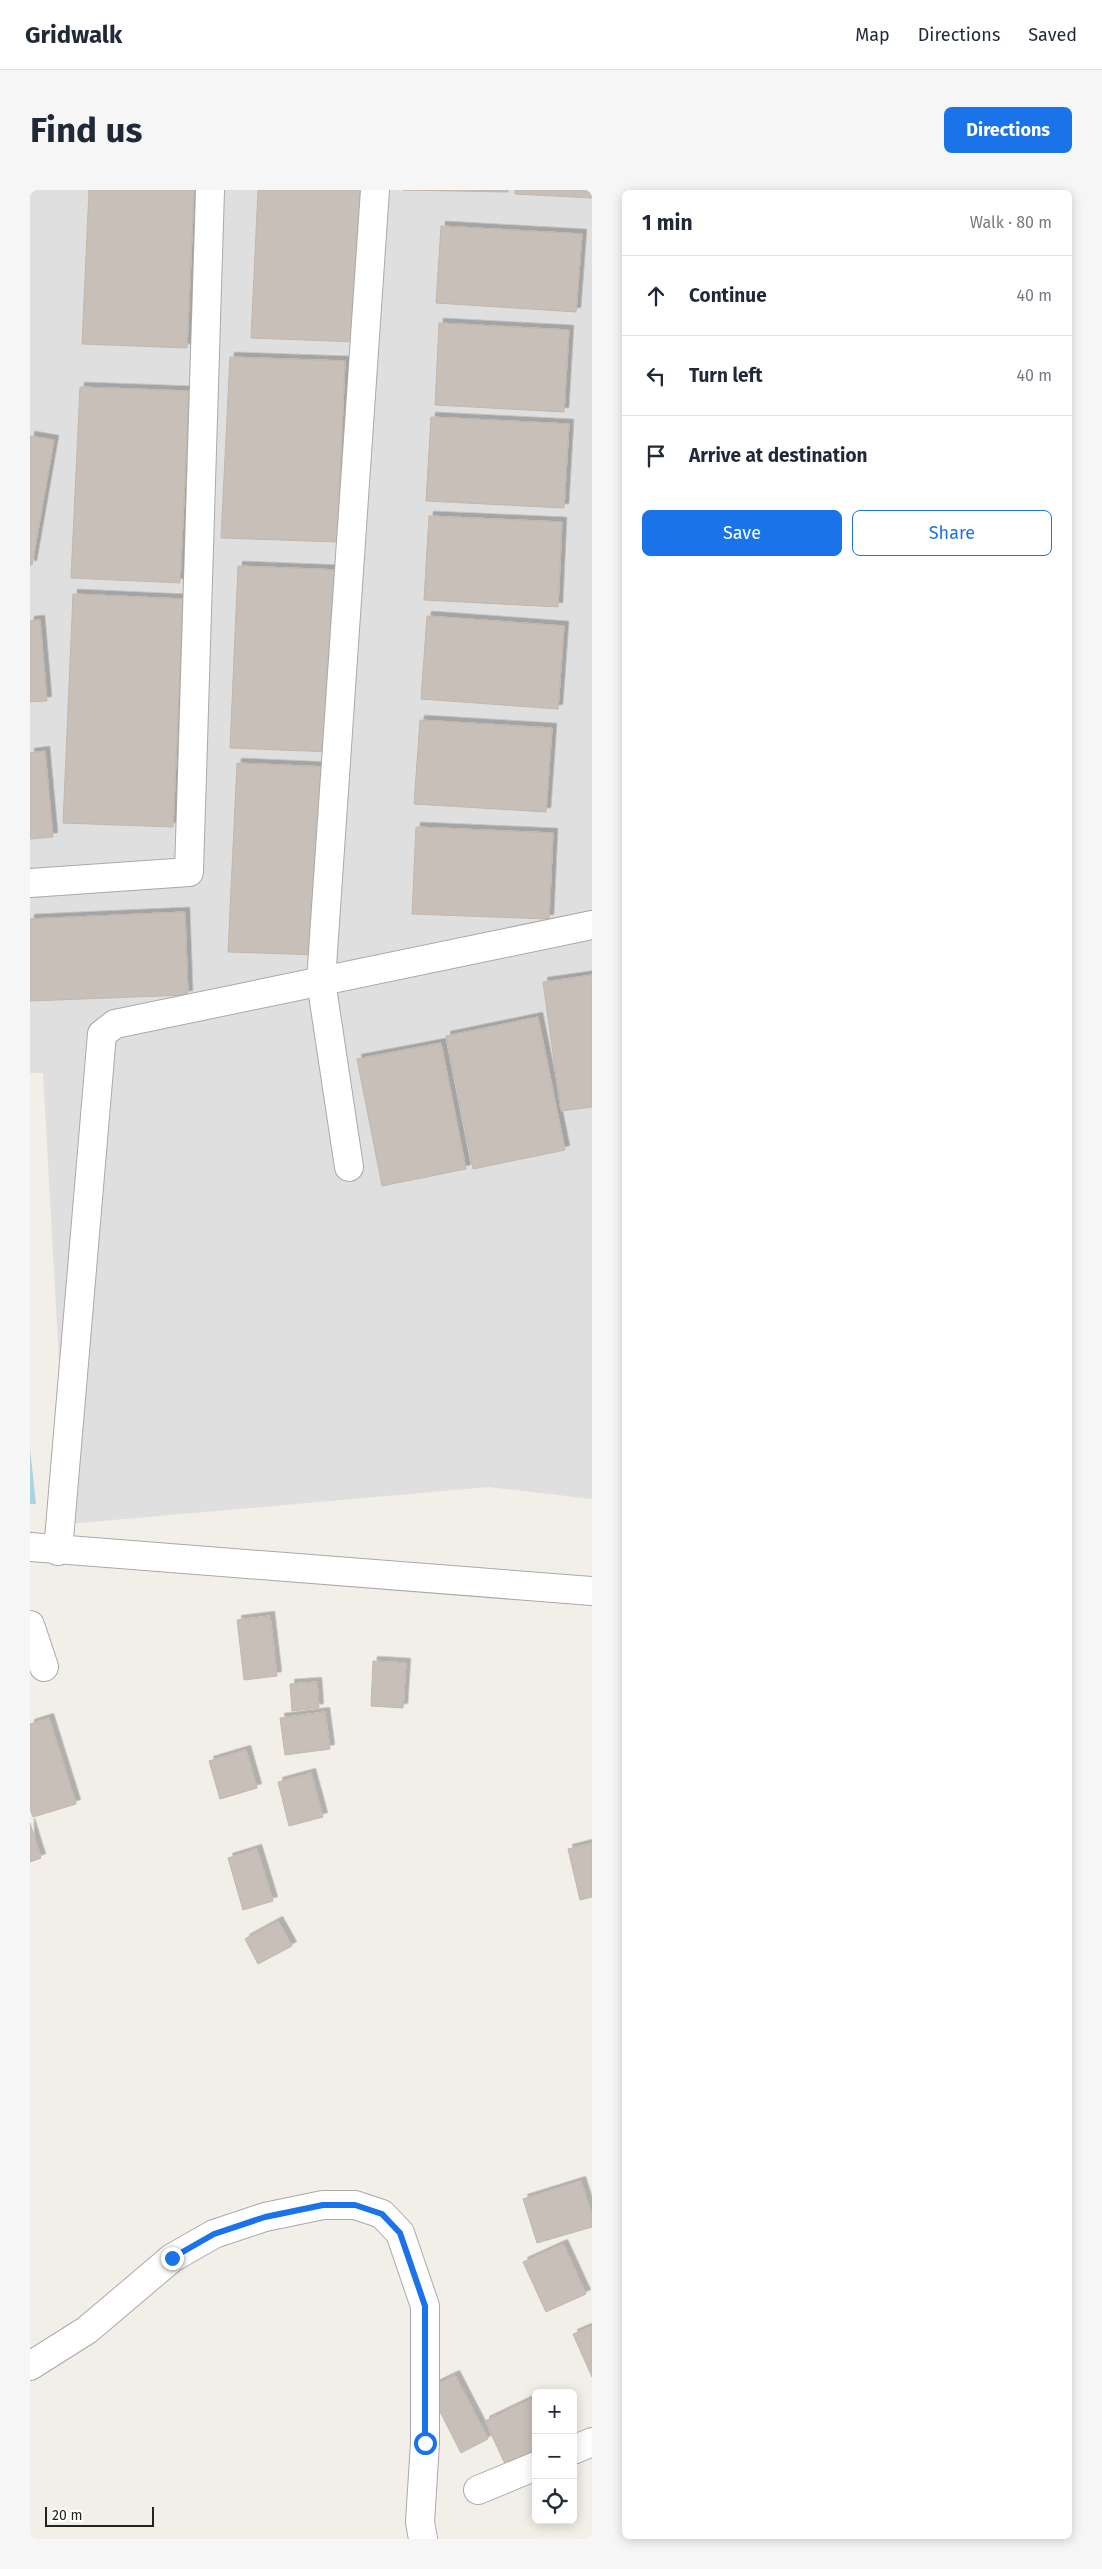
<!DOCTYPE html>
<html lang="en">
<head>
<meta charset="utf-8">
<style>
	:root { --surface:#fff; --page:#f6f6f7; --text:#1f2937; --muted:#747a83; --line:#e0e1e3; --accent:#1a73e8 }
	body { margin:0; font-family:"Fira Sans",sans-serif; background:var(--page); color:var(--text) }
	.controls { position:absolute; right:15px; bottom:15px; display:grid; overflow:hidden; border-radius:8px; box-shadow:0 2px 12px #0003 }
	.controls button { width:45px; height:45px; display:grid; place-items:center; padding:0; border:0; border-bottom:1px solid var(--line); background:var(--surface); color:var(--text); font:25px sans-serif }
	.scale { position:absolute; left:15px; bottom:12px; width:109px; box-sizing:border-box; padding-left:5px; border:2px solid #222; border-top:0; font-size:14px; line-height:18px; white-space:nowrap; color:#222; -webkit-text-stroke:4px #fff; paint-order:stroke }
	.stop { position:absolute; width:15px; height:15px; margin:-11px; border:4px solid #1a73e8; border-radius:50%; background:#fff }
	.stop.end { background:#1a73e8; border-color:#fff; box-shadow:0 1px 5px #0008 }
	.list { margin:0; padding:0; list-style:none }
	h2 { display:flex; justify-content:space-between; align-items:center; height:65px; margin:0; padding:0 20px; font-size:21px }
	h2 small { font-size:16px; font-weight:400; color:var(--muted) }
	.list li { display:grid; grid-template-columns:32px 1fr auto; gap:15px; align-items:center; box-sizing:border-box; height:80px; padding:0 20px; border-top:1px solid var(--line) }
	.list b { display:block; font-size:19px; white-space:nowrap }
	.list em { font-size:16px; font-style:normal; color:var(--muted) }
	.actions { display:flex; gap:10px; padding:15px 20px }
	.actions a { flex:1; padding:11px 0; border:1px solid var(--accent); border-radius:8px; text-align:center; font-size:18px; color:var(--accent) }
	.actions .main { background:var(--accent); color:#fff }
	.icon { flex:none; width:28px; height:28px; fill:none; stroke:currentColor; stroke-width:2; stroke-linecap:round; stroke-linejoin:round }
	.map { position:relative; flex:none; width:562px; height:2349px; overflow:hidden; border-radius:8px }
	header { display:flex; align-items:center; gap:30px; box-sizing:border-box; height:70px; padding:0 25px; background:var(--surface); border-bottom:1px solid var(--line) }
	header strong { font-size:24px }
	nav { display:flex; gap:28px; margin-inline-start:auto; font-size:18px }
	.intro { display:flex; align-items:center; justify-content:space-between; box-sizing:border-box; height:120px; padding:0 30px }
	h1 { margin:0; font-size:35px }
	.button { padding:12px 22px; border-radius:8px; background:var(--accent); color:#fff; font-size:18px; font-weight:700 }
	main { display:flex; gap:30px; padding:0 30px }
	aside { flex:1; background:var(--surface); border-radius:8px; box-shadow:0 2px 12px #0003 }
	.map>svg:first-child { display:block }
	.residential { fill:#e0dfdf }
	.water { fill:#aad3df }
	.building { fill:#c7bfb8; stroke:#c4b6ab; filter:url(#shadow) }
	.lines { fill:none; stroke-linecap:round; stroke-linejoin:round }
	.minor-casing { stroke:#a9a9a9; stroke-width:30 }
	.minor { stroke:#fff; stroke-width:28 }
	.route { stroke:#1a73e8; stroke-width:6 }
</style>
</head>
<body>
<header>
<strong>Gridwalk</strong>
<nav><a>Map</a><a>Directions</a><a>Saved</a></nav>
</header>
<div class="intro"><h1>Find us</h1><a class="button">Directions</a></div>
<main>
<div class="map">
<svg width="562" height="2349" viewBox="0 0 562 2349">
	<defs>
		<filter id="shadow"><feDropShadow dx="4.5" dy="-4.5" stdDeviation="0" flood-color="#0004"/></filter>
	</defs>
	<rect width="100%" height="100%" fill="#f2efe9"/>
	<path class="residential" d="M0,0H562V1309L459,1297L38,1334L13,883H0Z"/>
	<path class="water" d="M0,1259L6,1314H0Z"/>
	<path class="building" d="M59,0H164L157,158L52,154Z
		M228,0H333L326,152L221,148Z
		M373,0H478V2Z
		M485,0H562V8L485,4Z
		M411,36L552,44L546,122L406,113Z
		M409,133L539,140L534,222L405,215Z
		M200,167L315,171L307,352L191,348Z
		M50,197L159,201L150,393L41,388Z
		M401,227L539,234L534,318L396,311Z
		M0,246L24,250L2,375H0Z
		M399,326L532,332L528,417L394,410Z
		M208,376L310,380L302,562L200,558Z
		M43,404L153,409L143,637L33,633Z
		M397,426L534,436L528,519L391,509Z
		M10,430L17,511L0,512V431Z
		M390,530L522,538L516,622L384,614Z
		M15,561L23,647L0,649V563Z
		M207,573L297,577L288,765L198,762Z
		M386,637L523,643L519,729L382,724Z
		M155,722L158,805L0,811V729Z
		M562,785V917L531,921L513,792Z
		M508,827L535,960L443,979L416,846Z
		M411,853L436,979L352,996L327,869Z
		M240,1426L247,1486L214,1490L207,1430Z
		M343,1471L376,1473L373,1518L341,1516Z
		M287,1492L289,1518L262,1521L260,1494Z
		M295,1522L300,1559L255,1565L250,1528Z
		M19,1528L46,1614L3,1627L0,1619V1534Z
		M216,1560L227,1598L190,1609L179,1571Z
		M281,1583L293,1627L259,1636L248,1592Z
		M0,1633L11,1668L0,1672Z
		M562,1653V1707L550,1710L538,1659Z
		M227,1659L243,1711L213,1720L198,1668Z
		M248,1731L262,1756L228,1774L215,1749Z
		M551,1991L562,2026V2037L507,2053L493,2009Z
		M533,2054L556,2104L516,2122L493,2072Z
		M562,2136V2187L543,2144Z
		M425,2185L458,2249L431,2263L398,2198Z
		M503,2208L506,2213V2261L476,2276L455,2231Z"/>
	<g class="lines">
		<defs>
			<path id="minor" d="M0,693L159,682L180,0
				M319,977L291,791L345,0
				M0,1357L562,1401
				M28,1361L72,844L85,834L562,735
				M0,1435L14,1477
				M0,2176L57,2140L142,2068L184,2044L235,2027L293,2015H325L352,2024L370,2043L395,2116V2253L390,2332L393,2349
				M543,2260L562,2252
				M448,2300L506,2276"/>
		</defs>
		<use href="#minor" class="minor-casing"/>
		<use href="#minor" class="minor"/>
	</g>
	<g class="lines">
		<path class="route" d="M142,2068L184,2044L235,2027L293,2015H325L352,2024L370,2043L395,2116V2253"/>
	</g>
</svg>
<div class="controls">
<button>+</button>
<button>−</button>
<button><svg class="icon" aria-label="locate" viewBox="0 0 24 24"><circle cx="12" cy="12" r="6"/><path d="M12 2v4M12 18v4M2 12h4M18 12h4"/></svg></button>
</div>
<div class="scale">20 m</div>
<div class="stop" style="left:395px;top:2253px"></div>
<div class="stop end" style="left:142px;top:2068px"></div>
</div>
<aside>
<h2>1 min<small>Walk · 80 m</small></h2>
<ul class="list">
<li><svg class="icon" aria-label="ahead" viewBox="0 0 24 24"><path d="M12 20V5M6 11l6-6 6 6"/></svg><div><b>Continue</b></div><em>40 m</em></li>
<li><svg class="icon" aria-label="left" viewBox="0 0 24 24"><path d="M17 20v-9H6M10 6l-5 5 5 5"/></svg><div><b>Turn left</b></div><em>40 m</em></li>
<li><svg class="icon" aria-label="arrive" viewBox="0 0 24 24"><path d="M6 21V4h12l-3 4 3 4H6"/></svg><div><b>Arrive at destination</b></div></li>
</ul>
<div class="actions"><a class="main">Save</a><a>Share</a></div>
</aside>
</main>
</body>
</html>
